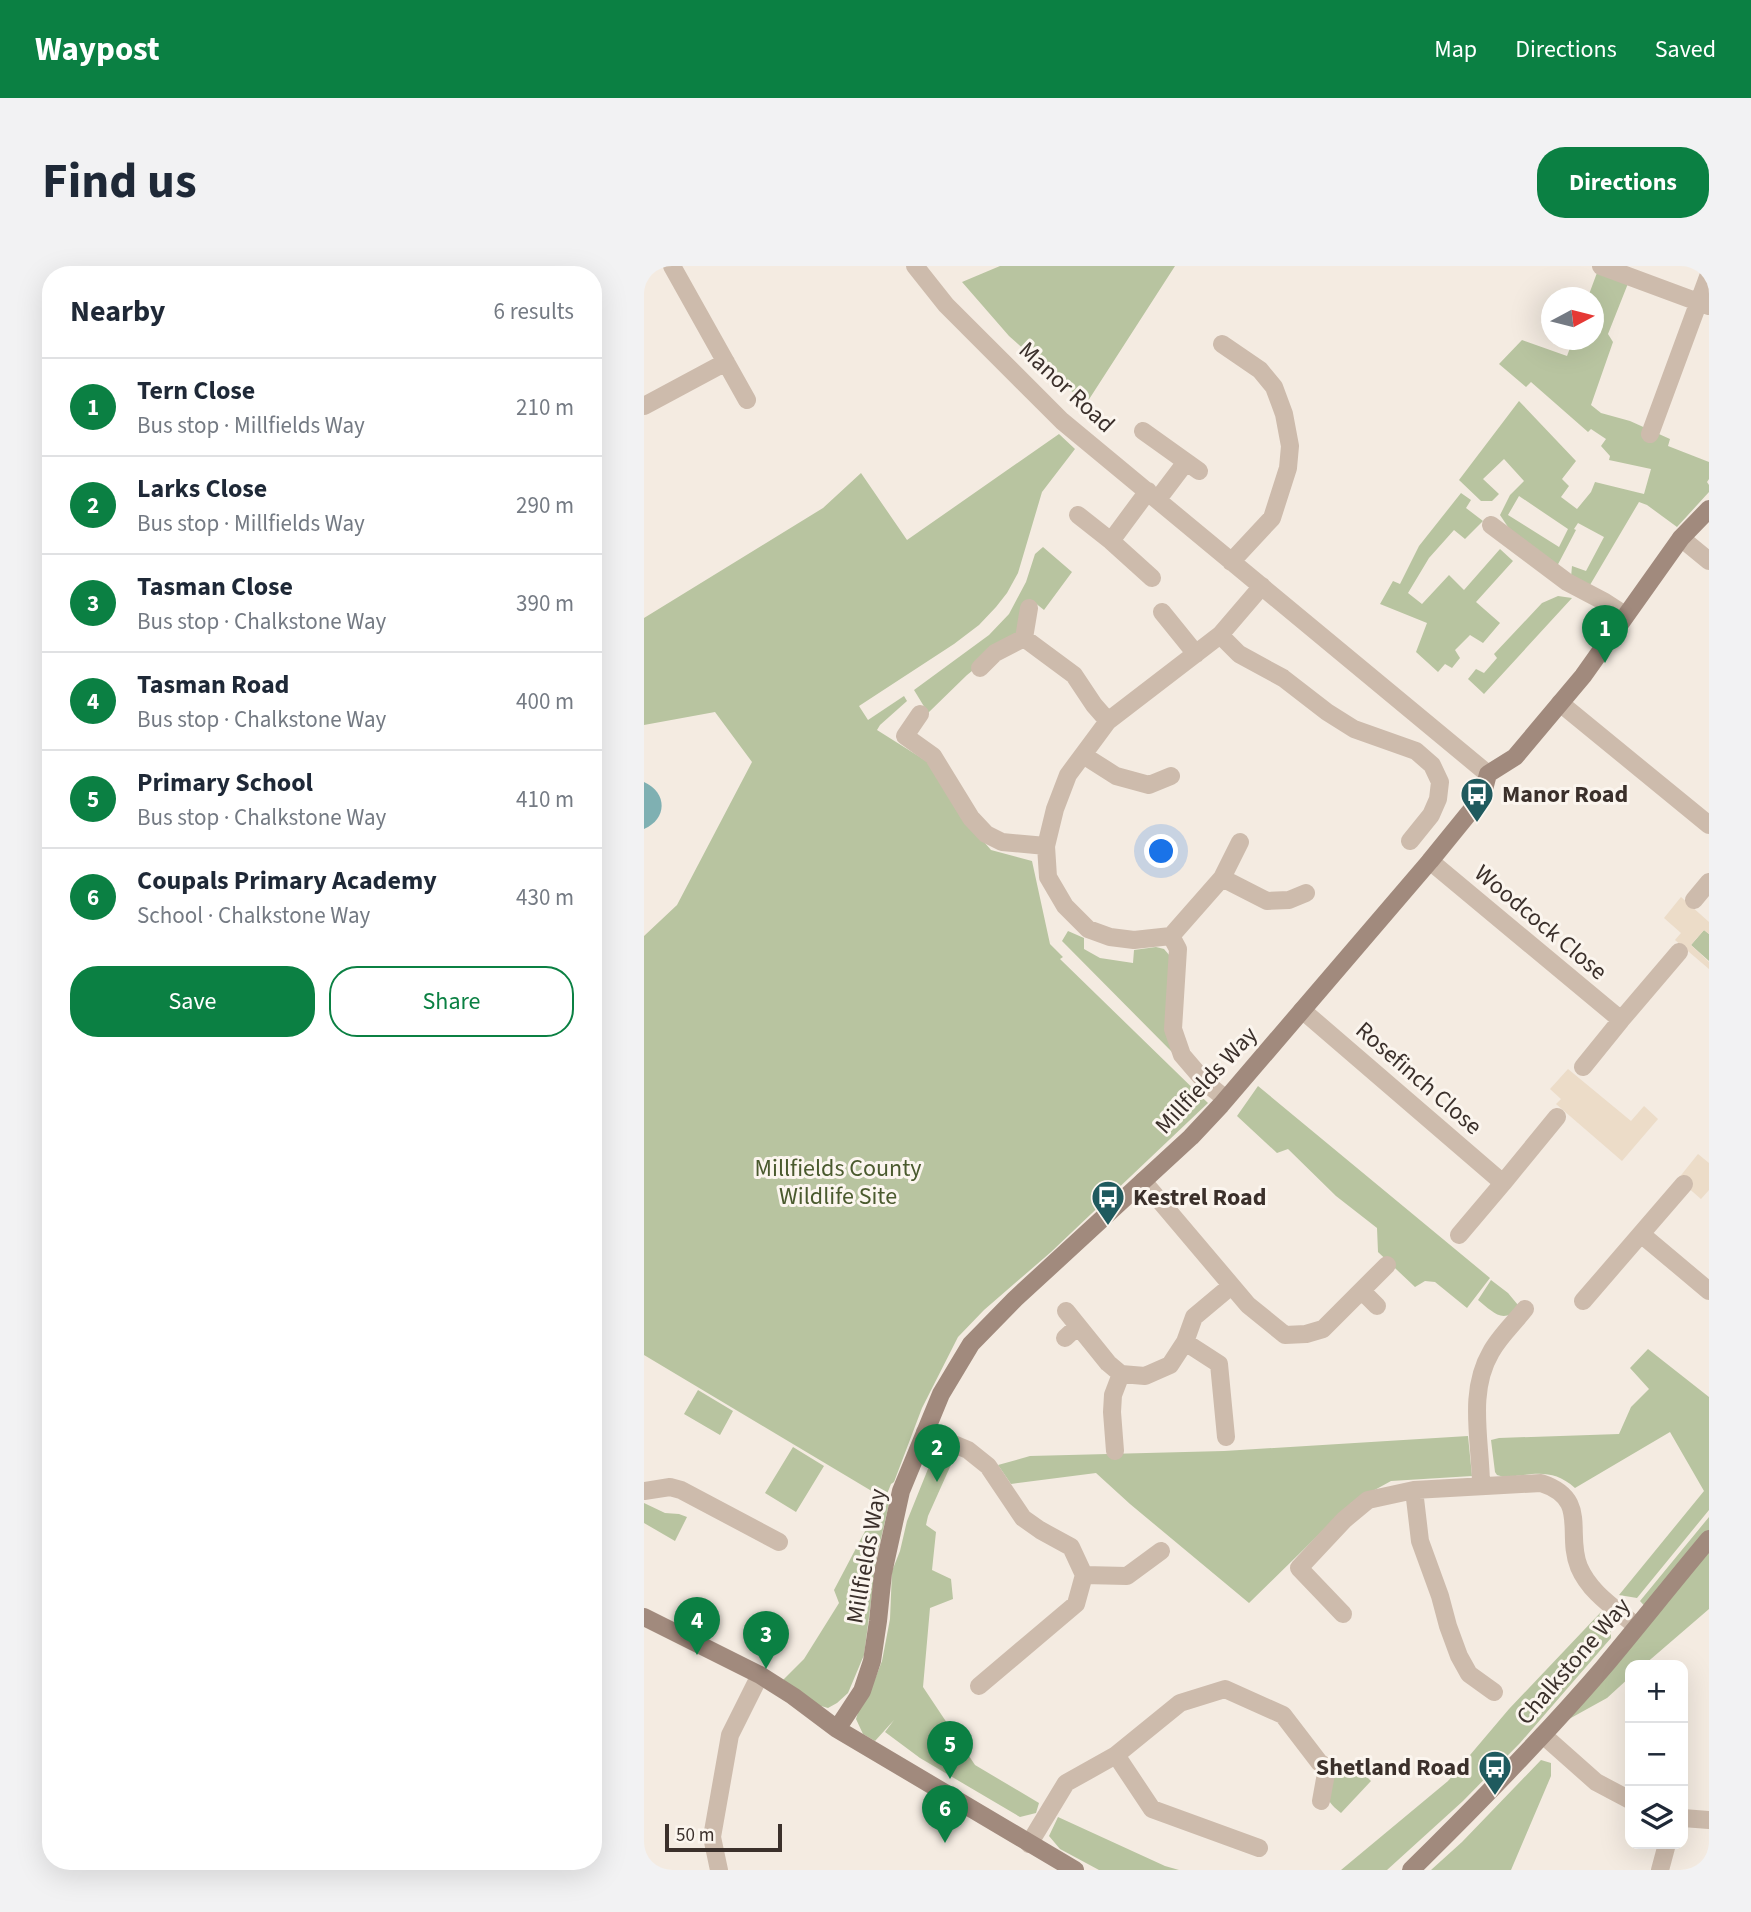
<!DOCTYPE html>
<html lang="en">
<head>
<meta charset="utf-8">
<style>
	:root { --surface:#fff; --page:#f2f2f3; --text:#1f2937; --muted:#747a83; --line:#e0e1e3; --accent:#0b8043 }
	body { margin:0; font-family:"Source Sans 3",sans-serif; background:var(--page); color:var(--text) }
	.controls { position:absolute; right:21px; bottom:21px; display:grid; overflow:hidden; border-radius:14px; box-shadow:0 7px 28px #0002 }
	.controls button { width:63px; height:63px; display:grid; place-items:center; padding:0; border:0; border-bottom:2px solid var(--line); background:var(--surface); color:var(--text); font:35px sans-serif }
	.compass { position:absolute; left:897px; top:21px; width:63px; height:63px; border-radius:50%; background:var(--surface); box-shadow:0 7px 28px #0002; rotate:83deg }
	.scale { position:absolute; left:21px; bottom:18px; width:117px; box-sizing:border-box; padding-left:7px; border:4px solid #3b302b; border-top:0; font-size:19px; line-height:24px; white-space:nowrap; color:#3b302b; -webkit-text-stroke:5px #fbf5ee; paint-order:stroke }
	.you { position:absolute; left:518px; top:586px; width:24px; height:24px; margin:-18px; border:5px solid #fff; border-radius:50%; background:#1a73e8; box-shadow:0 0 0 10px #1a73e833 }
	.badge { display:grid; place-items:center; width:46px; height:46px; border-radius:50%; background:var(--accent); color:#fff; font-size:23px; font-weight:700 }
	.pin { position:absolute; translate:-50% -58px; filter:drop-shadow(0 2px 4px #0008) }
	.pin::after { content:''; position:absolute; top:37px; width:24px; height:21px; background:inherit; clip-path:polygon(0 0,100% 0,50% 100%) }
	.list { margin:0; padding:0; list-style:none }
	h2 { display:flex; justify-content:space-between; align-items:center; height:91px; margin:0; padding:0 28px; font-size:30px }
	h2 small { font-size:23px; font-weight:400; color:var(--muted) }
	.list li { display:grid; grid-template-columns:46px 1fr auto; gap:21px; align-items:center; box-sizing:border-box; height:98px; padding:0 28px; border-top:2px solid var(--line) }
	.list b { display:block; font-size:26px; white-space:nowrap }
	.list p { margin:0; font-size:23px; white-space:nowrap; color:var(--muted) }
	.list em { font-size:23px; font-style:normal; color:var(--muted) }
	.actions { display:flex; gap:14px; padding:21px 28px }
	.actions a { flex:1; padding:16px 0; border:2px solid var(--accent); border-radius:28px; text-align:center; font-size:24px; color:var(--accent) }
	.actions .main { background:var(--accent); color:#fff }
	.icon { flex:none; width:38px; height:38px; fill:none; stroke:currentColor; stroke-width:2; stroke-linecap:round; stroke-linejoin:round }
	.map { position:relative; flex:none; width:1065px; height:1604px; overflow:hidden; border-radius:28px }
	header { display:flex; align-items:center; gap:42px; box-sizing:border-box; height:98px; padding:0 35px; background:var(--accent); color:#fff }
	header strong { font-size:33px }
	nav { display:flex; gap:38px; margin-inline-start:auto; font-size:24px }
	.intro { display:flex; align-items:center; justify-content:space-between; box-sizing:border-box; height:168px; padding:0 42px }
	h1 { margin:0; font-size:49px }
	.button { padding:18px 32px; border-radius:28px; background:var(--accent); color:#fff; font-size:24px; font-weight:700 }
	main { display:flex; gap:42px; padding:0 42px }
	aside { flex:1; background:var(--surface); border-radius:28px; box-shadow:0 7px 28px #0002 }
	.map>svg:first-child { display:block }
	.green { fill:#b8c4a0; fill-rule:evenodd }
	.plaza { fill:#ecdcc8 }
	.water { fill:#7fb0b2 }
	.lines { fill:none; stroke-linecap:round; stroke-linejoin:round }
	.street { stroke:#cdbbac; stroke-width:18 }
	.secondary { stroke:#a18a7d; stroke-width:18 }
	.labels { text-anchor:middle; stroke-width:6; stroke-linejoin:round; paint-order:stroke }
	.street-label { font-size:24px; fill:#3b302b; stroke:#fbf5ee }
	.poi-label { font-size:24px; font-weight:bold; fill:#3b302b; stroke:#fbf5ee; text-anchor:start }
	.park-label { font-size:24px; fill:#4a5a2e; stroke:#fbf5ee }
</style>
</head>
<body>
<header>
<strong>Waypost</strong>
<nav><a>Map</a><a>Directions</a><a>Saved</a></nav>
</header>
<div class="intro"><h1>Find us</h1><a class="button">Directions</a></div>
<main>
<aside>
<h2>Nearby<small>6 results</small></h2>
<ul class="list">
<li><span class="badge">1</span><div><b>Tern Close</b><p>Bus stop · Millfields Way</p></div><em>210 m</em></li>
<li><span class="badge">2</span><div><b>Larks Close</b><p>Bus stop · Millfields Way</p></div><em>290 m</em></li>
<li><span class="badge">3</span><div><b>Tasman Close</b><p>Bus stop · Chalkstone Way</p></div><em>390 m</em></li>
<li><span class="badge">4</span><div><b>Tasman Road</b><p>Bus stop · Chalkstone Way</p></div><em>400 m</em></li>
<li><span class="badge">5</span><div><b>Primary School</b><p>Bus stop · Chalkstone Way</p></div><em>410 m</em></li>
<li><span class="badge">6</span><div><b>Coupals Primary Academy</b><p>School · Chalkstone Way</p></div><em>430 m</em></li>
</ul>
<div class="actions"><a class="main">Save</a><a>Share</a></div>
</aside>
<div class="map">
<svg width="1065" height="1604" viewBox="0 0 1065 1604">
	<rect width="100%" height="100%" fill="#f4ebe1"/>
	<path class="green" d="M356,0H531L442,138L365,70L318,16Z
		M954,4L985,15L964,68L969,76L947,139L957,147L986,155L1026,173L1024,180L1065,196V213L1063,216L1065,219V226L1033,261L1003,239L995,236L946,319L927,311L928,300L942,305L960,271L934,257L930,263L932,264L911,304L868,267L856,249L866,229L880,215L860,193L839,213L855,228L848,235H837L815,214L875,135L932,195L918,213L925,220L917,231L933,243L947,226L951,216L1000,228L1007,203L965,194L966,190L957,180L962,173L947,163L944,166L887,116L882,121L855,98L878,74L923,90L929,74H950V32L944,31ZM875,230L924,263L915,281L864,249Z
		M415,168L431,183L398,226L374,307L363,327L352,341L335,359L310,378L215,440L224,454L260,430L263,435L236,459L233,464L287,498L321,554L347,584L388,595L406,678L419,691L416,693L564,837L407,986L340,1044L314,1071L278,1142L250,1216L247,1218L241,1233L0,1089V670L33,639L108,496L71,446L0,459V352L179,242L217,207L263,274Z
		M817,227L827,234L822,242L839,255L821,273L810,264L785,292L764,327L778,338L805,309L820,324L856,283L869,295L832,336L856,357L839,377L826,369L811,384L816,392L808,402L801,398L794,406L772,386L783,357L736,338L749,315L756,318L775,280Z
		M399,281L428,306L400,344L390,336L380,335L375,367L323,409L284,447L270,424L345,369L365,348L382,316L391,288Z
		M914,330L928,332L840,428L824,413L832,403L840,407L853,392L850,388L898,337Z
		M1060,664L1065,668V695L1047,679Z
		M424,665L440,672V683L456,692L489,697L490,684L512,681L520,683L526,690L530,788L418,675Z
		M614,820L846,1012L823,1042L791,1016L781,1015L771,1021L734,986L733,962L692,930L644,883L633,887L593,850Z
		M847,1014L864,1027L874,1039C861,1061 848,1045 834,1034Z
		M1004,1083L1065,1131V1244L993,1332L975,1329L1060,1225L1026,1166L931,1222C907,1201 889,1209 860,1211L853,1209L851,1206L847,1174L855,1172L975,1168L987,1141L1005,1123L986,1102Z
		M54,1124L89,1145L76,1169L40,1148Z
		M824,1170L828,1210L747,1215L707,1237L605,1337L486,1238L452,1207L367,1218L354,1199L386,1190L580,1185Z
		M149,1181L180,1200L152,1246L121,1227Z
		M302,1189L310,1192L284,1250L282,1259L292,1266L288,1304L307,1313L309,1333L286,1342L279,1421L331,1499L395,1537L392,1547L376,1551L276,1492L241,1466L250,1454L231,1475L219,1468L212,1453L216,1440L229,1418L238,1395L246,1353L248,1305L256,1285L263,1255L288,1193Z
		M238,1233L245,1238L233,1290L220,1389L204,1427L193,1437L184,1442L170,1438L137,1416L160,1393L195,1337L190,1324Z
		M0,1237L21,1247L35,1248L43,1251L31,1275L0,1257Z
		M1065,1251V1343L1000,1399H986V1411L963,1432L916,1458L1007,1347L996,1335Z
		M957,1346L967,1358V1372L876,1477L819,1535L743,1604H697L804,1515L865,1443Z
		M897,1494L907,1497V1510L867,1604H787L818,1576Z
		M717,1505L727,1515L697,1547C680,1533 682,1530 687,1509L692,1507Z
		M414,1551L521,1600L535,1604H455L416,1583L405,1570Z"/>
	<path class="plaza" d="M1037,631L1065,656V668L1060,664L1047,679L1065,696V703L1031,674L1037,667L1020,652Z
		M924,803L987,855L1000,840L1014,853L978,895L912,838L917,833L906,823Z
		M1054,888L1065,897V924L1057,933L1034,913Z"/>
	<path class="water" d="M0,516C24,527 23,553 0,563Z"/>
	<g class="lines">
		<path class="street" d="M28,0L103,134
			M271,0L302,39L418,155L844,508
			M957,0L1065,40
			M578,78L616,104L630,121L640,148L646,180L644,202L628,252L587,296
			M0,140L82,96
			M499,165L555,205
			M1006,168L1065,8
			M514,233L542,196
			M434,249L467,275L508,312
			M847,259L923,316L961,336L981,349
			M1037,272L1065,295
			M467,275L504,225
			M518,346L552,388
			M576,369L595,388L639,412L683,446L710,463L772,485L788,499L796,516L794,533L787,549L766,575
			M380,372L385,342
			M336,402L351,387L380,372L430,409L450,439L464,455
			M916,437L1065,559
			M276,448L261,470L289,490L327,552L342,568L358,576L402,580
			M439,489L472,510L505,519L527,510
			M786,595L977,754L939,801
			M578,612L623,635L645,634L662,627
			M1050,634L1065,616
			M527,670L578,612L596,576
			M658,744L859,917L815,969
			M977,754L1035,686
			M582,833L562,817L538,789L529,763L534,683L527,670L490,674L466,671L444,663L421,640L404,611L402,580L411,543L424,509L464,455L576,369L618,320
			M499,915L604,1039L641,1069L662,1068L679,1063L743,999
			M859,917L913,851
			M997,968L1065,1025
			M718,1025L733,1040
			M939,1035L1040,918
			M422,1045L464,1097L477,1108L501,1110L526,1099L541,1076L550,1051L587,1020
			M421,1072L434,1060
			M541,1076L575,1098L582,1171
			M281,1166L324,1184L344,1200L379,1252L396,1264L427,1281L440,1309L432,1338L335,1420
			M471,1185L468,1146L469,1129L477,1108
			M837,1220C837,1176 823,1127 847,1086C855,1071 870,1057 881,1043
			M770,1224L776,1275L796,1330L804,1360L815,1390L825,1408L850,1426
			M0,1225L26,1221L37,1224L135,1276
			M440,1309L483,1310L517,1285
			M699,1348L655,1302L700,1254L724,1234L770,1224L897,1217C946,1233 921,1267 935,1301C946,1327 971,1342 992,1360
			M899,1469L952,1516L986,1534
			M472,1489L508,1543L615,1582
			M1039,1552L1065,1554
			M385,1578L422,1517L472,1489L536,1437L581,1423L639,1449L675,1496L683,1502L677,1535
			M75,1604L68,1571L86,1469L116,1409
			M1016,1604L1023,1578"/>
		<path class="secondary" d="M0,1351L116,1409L149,1430L193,1463L431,1604
			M193,1463L218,1425L228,1395L234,1355L239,1307L257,1225L297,1128L327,1078L371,1033L547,871L577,839L786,595L838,531L844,508L871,491L939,410L1037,272L1065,243
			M767,1604C833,1539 898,1473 959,1402C995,1359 1029,1316 1065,1273"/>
	</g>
	<defs>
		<symbol id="bus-pin" viewBox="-11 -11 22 30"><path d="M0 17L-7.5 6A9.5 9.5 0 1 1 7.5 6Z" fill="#1f5a5e" stroke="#fbf5ee"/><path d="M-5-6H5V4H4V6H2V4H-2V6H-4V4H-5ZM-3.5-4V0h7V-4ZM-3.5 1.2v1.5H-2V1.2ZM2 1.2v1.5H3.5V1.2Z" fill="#fff"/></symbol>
	</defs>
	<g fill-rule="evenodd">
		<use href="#bus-pin" x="814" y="509" width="38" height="52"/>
		<use href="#bus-pin" x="445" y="912" width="38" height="52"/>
		<use href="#bus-pin" x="832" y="1482" width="38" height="52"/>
	</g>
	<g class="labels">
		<g class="street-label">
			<text transform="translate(423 121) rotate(43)" y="8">Manor Road</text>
			<text transform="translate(897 656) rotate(40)" y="8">Woodcock Close</text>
			<text transform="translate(775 812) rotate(41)" y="8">Rosefinch Close</text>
			<text transform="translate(562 814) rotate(-47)" y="8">Millfields Way</text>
			<text transform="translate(222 1290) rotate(-80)" y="8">Millfields Way</text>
			<text transform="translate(929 1395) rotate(-49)" y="8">Chalkstone Way</text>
		</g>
		<g class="poi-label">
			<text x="858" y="536">Manor Road</text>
			<text x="489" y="939">Kestrel Road</text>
			<text x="826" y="1509" text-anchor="end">Shetland Road</text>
		</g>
		<g class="park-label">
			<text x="194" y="910">Millfields County<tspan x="194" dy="28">Wildlife Site</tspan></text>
		</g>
	</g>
</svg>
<div class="controls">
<button>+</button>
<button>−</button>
<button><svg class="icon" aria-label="layers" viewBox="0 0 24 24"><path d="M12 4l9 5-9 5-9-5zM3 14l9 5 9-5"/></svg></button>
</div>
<svg class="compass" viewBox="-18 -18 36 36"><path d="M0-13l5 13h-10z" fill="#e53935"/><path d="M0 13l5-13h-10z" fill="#747a83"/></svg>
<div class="scale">50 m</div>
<div class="you"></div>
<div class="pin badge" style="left:961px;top:397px">1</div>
<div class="pin badge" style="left:293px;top:1216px">2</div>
<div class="pin badge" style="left:122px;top:1403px">3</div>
<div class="pin badge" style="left:53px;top:1389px">4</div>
<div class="pin badge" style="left:306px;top:1513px">5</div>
<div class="pin badge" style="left:301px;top:1577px">6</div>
</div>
</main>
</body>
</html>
